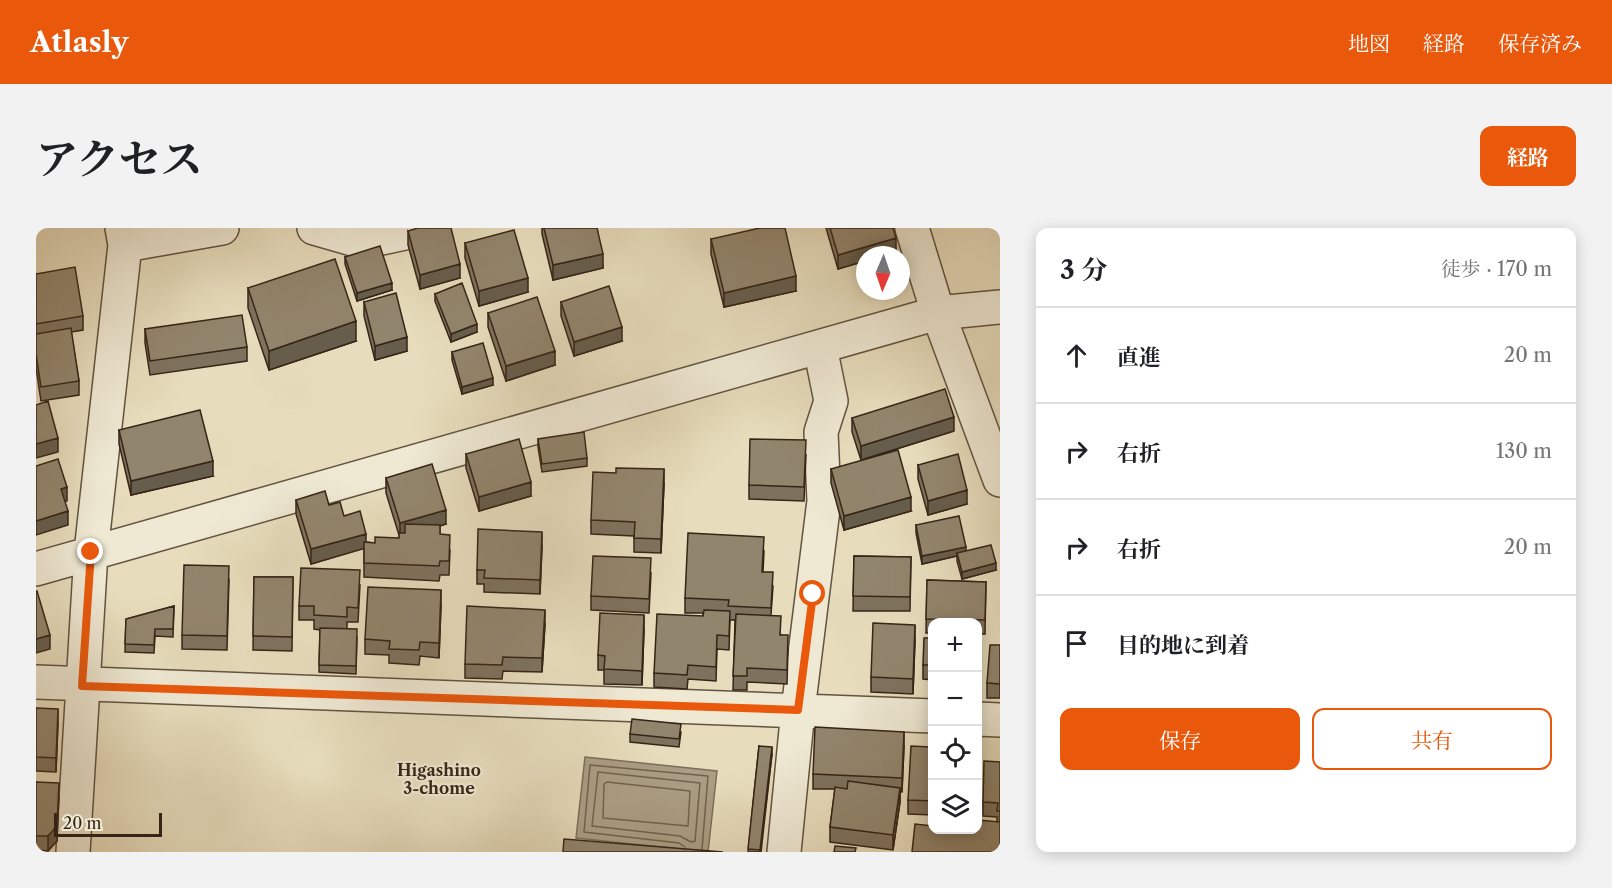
<!DOCTYPE html>
<html lang="ja">
<head>
<meta charset="utf-8">
<style>
	:root { --surface:#fff; --page:#f2f2f2; --text:#202124; --muted:#757577; --line:#e0e0e0; --accent:#ea580c }
	body { margin:0; font-family:"Libre Caslon Text","Noto Serif JP",serif; background:var(--page); color:var(--text) }
	.controls { position:absolute; right:18px; bottom:18px; display:grid; overflow:hidden; border-radius:12px; box-shadow:0 3px 15px #0003 }
	.controls button { width:54px; height:54px; display:grid; place-items:center; padding:0; border:0; border-bottom:2px solid var(--line); background:var(--surface); color:var(--text); font:30px sans-serif }
	.compass { position:absolute; left:820px; top:18px; width:54px; height:54px; border-radius:50%; background:var(--surface); box-shadow:0 3px 15px #0003; rotate:182deg }
	.scale { position:absolute; left:18px; bottom:15px; width:108px; box-sizing:border-box; padding-left:6px; border:3px solid #362517; border-top:0; font-size:16px; line-height:21px; white-space:nowrap; color:#362517; -webkit-text-stroke:4px #efe9d4; paint-order:stroke }
	.stop { position:absolute; width:18px; height:18px; margin:-14px; border:4px solid #ea580c; border-radius:50%; background:#fff }
	.stop.end { background:#ea580c; border-color:#fff; box-shadow:0 2px 6px #0008 }
	.list { margin:0; padding:0; list-style:none }
	h2 { display:flex; justify-content:space-between; align-items:center; height:78px; margin:0; padding:0 24px; font-size:26px }
	h2 small { font-size:20px; font-weight:400; color:var(--muted) }
	.list li { display:grid; grid-template-columns:39px 1fr auto; gap:18px; align-items:center; box-sizing:border-box; height:96px; padding:0 24px; border-top:2px solid var(--line) }
	.list b { display:block; font-size:22px; white-space:nowrap }
	.list em { font-size:20px; font-style:normal; color:var(--muted) }
	.actions { display:flex; gap:12px; padding:18px 24px }
	.actions a { flex:1; padding:14px 0; border:2px solid var(--accent); border-radius:12px; text-align:center; font-size:21px; color:var(--accent) }
	.actions .main { background:var(--accent); color:#fff }
	.icon { flex:none; width:33px; height:33px; fill:none; stroke:currentColor; stroke-width:2; stroke-linecap:round; stroke-linejoin:round }
	.map { position:relative; flex:none; width:964px; height:624px; overflow:hidden; border-radius:12px }
	header { display:flex; align-items:center; gap:36px; box-sizing:border-box; height:84px; padding:0 30px; background:var(--accent); color:#fff }
	header strong { font-size:28px }
	nav { display:flex; gap:33px; margin-inline-start:auto; font-size:21px }
	.intro { display:flex; align-items:center; justify-content:space-between; box-sizing:border-box; height:144px; padding:0 36px }
	h1 { margin:0; font-size:42px }
	.button { padding:15px 27px; border-radius:12px; background:var(--accent); color:#fff; font-size:21px; font-weight:700 }
	main { display:flex; gap:36px; padding:0 36px }
	aside { flex:1; background:var(--surface); border-radius:12px; box-shadow:0 3px 15px #0003 }
	.map>svg:first-child { display:block }
	.water { fill:#ab9e85; stroke:#7c6e59; stroke-width:1.5 }
	.lines { fill:none; stroke-linecap:round; stroke-linejoin:round }
	.shore { stroke:#70624e; stroke-width:1.5 }
	.street-casing { stroke:#625340; stroke-width:36 }
	.street { stroke:#efe9d4; stroke-width:33 }
	.wall { fill:#7e725e; stroke:#362517; stroke-width:1.5 }
	.shaded-wall { fill:#665d4c; stroke:#362517; stroke-width:1.5 }
	.building { fill:#92856d; stroke:#362517; stroke-width:1.5 }
	.route { stroke:#ea580c; stroke-width:8 }
	.labels { text-anchor:middle; stroke-width:4.5; stroke-linejoin:round; paint-order:stroke }
	.neighbourhood-label { font-size:16px; font-weight:bold; fill:#362517; stroke:#efe9d4 }
</style>
</head>
<body>
<header>
<strong>Atlasly</strong>
<nav><a>地図</a><a>経路</a><a>保存済み</a></nav>
</header>
<div class="intro"><h1>アクセス</h1><a class="button">経路</a></div>
<main>
<div class="map">
<svg width="964" height="624" viewBox="0 0 964 624">
	<rect width="100%" height="100%" fill="#e7ddbd"/>
	<filter id="stains"><feTurbulence type="fractalNoise" baseFrequency=".00333" numOctaves="4"/><feColorMatrix values="0 0 0 0 .2 0 0 0 0 .09 0 0 0 0 .02 0 0 0 .5 -.17"/></filter>
	<radialGradient id="worn" r=".72"><stop offset=".6" stop-color="#630" stop-opacity="0"/><stop offset="1" stop-color="#630" stop-opacity=".3"/></radialGradient>
	<path class="water" d="M549,529L681,543L672,624L540,610Z"/>
	<g class="lines">
		<path class="shore" d="M562,544L664,555L659,613L655,614L644,608L556,598Z
			M571,554L654,563L652,598L567,590L568,556Z
			M649,619L643,615L548,604L554,537L672,548L666,621"/>
		<defs>
			<path id="street" d="M278,0L327,14L392,0
				M876,0L902,85L964,252
				M89,17L186,0
				M0,341L902,85L964,79
				M0,454L897,488
				M942,491L964,492
				M37,624L55,324L89,17L86,0
				M748,624L762,482L788,273L785,204L795,173L784,119"/>
		</defs>
		<use href="#street" class="street-casing"/>
		<use href="#street" class="street"/>
	</g>
	<path class="wall" d="M506,0H561L567,40L517,52L506,6Z
		M790,0H857L860,24L851,27H829V33L802,41Z
		M372,3L424,50L384,61L372,17Z
		M675,11L760,63L688,79L675,26Z
		M429,15L492,64L443,78L429,30Z
		M309,29L356,62L321,73L309,36Z
		M0,46L47,88V102L35,104L43,153V167L5,173L0,140Z
		M212,60L320,113L233,142L212,80Z
		M399,66L441,104L415,114L399,73Z
		M328,74L371,123L339,132L328,88Z
		M525,74L586,113L538,128L525,88Z
		M452,85L519,137L470,153L452,99Z
		M109,101L211,119V133L114,147L109,115Z
		M416,124L457,157L426,166L416,132Z
		M816,190L918,203L825,232L816,204Z
		M83,202L177,248L95,267L83,216Z
		M502,211L551,230V238L506,244L502,219Z
		M430,226L495,268L443,283L430,240Z
		M770,227L768,273L713,271V257Z
		M882,237L931,276L892,287L882,251Z
		M795,241L875,283L808,302L795,255Z
		M350,250L410,296L404,298V306L414,322L413,347H404L403,353L328,349V320L275,336L260,286V272L293,277L308,288L330,314L339,315L363,310V307L350,265Z
		M628,256L625,325L598,324V308L555,306V292Z
		M880,297L930,323L960,342L926,351L921,333V328L886,336L880,305Z
		M506,318L504,366L448,364V356H441V342Z
		M728,323L727,344L737,358L735,387L752,421L751,456L711,454V462H697L699,392H694L693,422L681,421L680,453L652,451L651,461L618,459V445L667,388V385H649V370Z
		M818,328L875,329L874,383H817Z
		M615,345L613,385L555,382V368Z
		M218,349H257L256,423L217,422Z
		M193,352L191,422L146,421V407Z
		M891,352L950,354L949,406H942V394H897V405H890Z
		M324,357L322,394H311V401L321,409L320,446L283,444L284,402L278,401V392H263V378Z
		M405,377L403,430L384,428L383,437L353,435V427L329,426V411Z
		M138,378L137,409L119,408L118,425L89,424L90,391Z
		M509,396L506,444L467,443L466,451L429,450V436Z
		M608,401L606,457L568,456V442H562V427Z
		M897,410V452L887,451V437Z
		M879,412L877,466L835,464V449Z
		M964,417V470H951V455Z
		M0,480L22,495L20,544L0,543Z
		M897,496V587L872,586V572L894,519Z
		M645,504L643,519L594,514V506Z
		M723,518L736,526L725,624H712Z
		M868,518L866,564H864V574L857,622L794,614V599L799,561H777V546Z
		M964,534V624L897,602L961,594V589L947,588V574Z
		M0,554L23,569L21,613L12,623L0,622Z"/>
	<path class="shaded-wall" d="M860,10V24L851,27H829V33L802,41V27Z
		M567,26V40L517,52V37Z
		M424,36V50L384,61V47Z
		M760,48V63L688,79V65Z
		M492,50V64L443,78V63Z
		M356,55V62L321,73V65Z
		M320,93V113L233,142V123Z
		M441,96V104L415,114V106Z
		M586,99V113L538,128V114Z
		M371,109V123L339,132V118Z
		M519,123V137L470,153V138Z
		M457,150V157L426,166V159Z
		M918,189V203L825,232V218Z
		M22,210V224L0,230V216Z
		M177,233V248L95,267V253Z
		M628,241V256L625,325V311Z
		M495,254V268L443,283V269Z
		M31,259V273L25,275V261Z
		M931,262V276L892,287V273Z
		M875,269V283L808,302V288Z
		M410,282V296L364,310V295Z
		M32,283V297L0,307V293Z
		M506,304V318L504,366V352Z
		M330,306V320L275,336V321Z
		M930,319V326L921,325V328L886,336V328Z
		M960,335V342L926,351V344Z
		M405,362V377L403,430V415Z
		M509,382V396L506,444V430Z
		M608,387V401L606,457V443Z
		M879,397V412L877,466V451Z
		M14,407V421L0,425V411Z
		M22,481V495L20,544V530Z
		M868,504V518L866,564V550Z
		M736,519V526L724,624V622Z
		M23,555L21,613L12,623V608Z
		M864,560V574L857,622V607Z"/>
	<path class="building" d="M382,0H415L424,36L384,47L372,3Z
		M508,0H561L567,26L517,37Z
		M724,0H749L760,48L688,65L675,11Z
		M794,0H857L860,10L802,27Z
		M478,2L492,50L443,63L429,15Z
		M344,18L356,55L321,65L309,29Z
		M299,31L320,93L233,123L212,60Z
		M39,39L47,88L0,96V46Z
		M426,55L441,96L415,106L399,66Z
		M573,58L586,99L538,114L525,74Z
		M360,65L371,109L339,118L328,74Z
		M501,69L519,123L470,138L452,85Z
		M206,87L211,119L114,133L109,101Z
		M35,100L43,153L5,159L0,126V106Z
		M447,115L457,150L426,159L416,124Z
		M909,161L918,189L825,218L816,190Z
		M12,173L22,210L0,216V177Z
		M164,182L177,233L95,253L83,202Z
		M548,204L551,230L506,236L502,211Z
		M483,211L495,254L443,269L430,226Z
		M714,211L770,212L768,259L713,257Z
		M862,222L875,269L808,288L795,241Z
		M922,226L931,262L892,273L882,237Z
		M22,231L31,259L25,261L32,283L0,293V238Z
		M396,236L410,282L364,295L350,250Z
		M580,240L628,241L625,311L598,310L599,294L555,292L557,244L580,245Z
		M289,263L293,277L304,274L308,288L324,283L330,306L275,321L260,272Z
		M923,288L930,319L886,328L880,297Z
		M369,296L404,297V306L414,307L413,333H404L403,338L328,335V314L339,315V309L363,310V305H369Z
		M442,301L506,304L504,352L448,350L449,342H441Z
		M652,305L728,309L726,344H737L735,380L692,378L693,372L649,370Z
		M955,317L960,335L926,344L921,325Z
		M557,328L615,330L613,371L555,368Z
		M818,328L875,329L874,369L817,368Z
		M148,337L193,338L191,408L146,407Z
		M265,340L324,342L322,380L311,379V389L278,387V378H263Z
		M218,349H257L256,409L217,408Z
		M891,352L950,354L949,392L890,391Z
		M332,359L405,362L403,415L384,414L383,422L353,421L354,413L329,411Z
		M0,363H1L14,407L0,411Z
		M138,378L137,401H119L118,417L89,416L90,391Z
		M431,378L509,382L506,430L467,429L466,437L429,436Z
		M668,382L694,383L693,408L681,407L680,439L652,437L651,447L618,445L621,386L667,388Z
		M564,385L608,387L606,443L568,441L569,428L562,427Z
		M700,386L745,388L744,407H752L751,442L711,440V448H697Z
		M837,395L879,397L877,451L835,449Z
		M284,400L321,401L320,438L283,437Z
		M888,410H897V437H887Z
		M954,417H964V456L951,455Z
		M0,480L22,481L20,530L0,529Z
		M596,491L645,496L643,511L594,506Z
		M895,496H897V573L872,572L875,518L894,519Z
		M779,499L868,504L866,550L777,546Z
		M723,518L736,519L724,622L712,621Z
		M948,533L964,534V583H961L962,575L947,574Z
		M812,553L864,560L857,607L794,599L799,559L811,561Z
		M0,554L23,555L21,598L12,608H0Z
		M942,592L964,594V624H876L879,596L897,598V602H942Z
		M528,611L687,624H527Z
		M799,618L820,620L819,624H798Z"/>
	<g class="lines">
		<path class="route" d="M55,324L46,458L762,482L777,366"/>
	</g>
	<g class="labels">
		<g class="neighbourhood-label">
			<text x="403" y="548">Higashino<tspan x="403" dy="18">3-chome</tspan></text>
		</g>
	</g>
	<rect width="100%" height="100%" filter="url(#stains)"/>
	<rect width="100%" height="100%" fill="url(#worn)"/>
</svg>
<div class="controls">
<button>+</button>
<button>−</button>
<button><svg class="icon" aria-label="locate" viewBox="0 0 24 24"><circle cx="12" cy="12" r="6"/><path d="M12 2v4M12 18v4M2 12h4M18 12h4"/></svg></button>
<button><svg class="icon" aria-label="layers" viewBox="0 0 24 24"><path d="M12 4l9 5-9 5-9-5zM3 14l9 5 9-5"/></svg></button>
</div>
<svg class="compass" viewBox="-18 -18 36 36"><path d="M0-13l5 13h-10z" fill="#e53935"/><path d="M0 13l5-13h-10z" fill="#757577"/></svg>
<div class="scale">20 m</div>
<div class="stop" style="left:777px;top:366px"></div>
<div class="stop end" style="left:55px;top:324px"></div>
</div>
<aside>
<h2>3 分<small>徒歩 · 170 m</small></h2>
<ul class="list">
<li><svg class="icon" aria-label="ahead" viewBox="0 0 24 24"><path d="M12 20V5M6 11l6-6 6 6"/></svg><div><b>直進</b></div><em>20 m</em></li>
<li><svg class="icon" aria-label="right" viewBox="0 0 24 24"><path d="M7 20v-9h11M14 6l5 5-5 5"/></svg><div><b>右折</b></div><em>130 m</em></li>
<li><svg class="icon" aria-label="right" viewBox="0 0 24 24"><path d="M7 20v-9h11M14 6l5 5-5 5"/></svg><div><b>右折</b></div><em>20 m</em></li>
<li><svg class="icon" aria-label="arrive" viewBox="0 0 24 24"><path d="M6 21V4h12l-3 4 3 4H6"/></svg><div><b>目的地に到着</b></div></li>
</ul>
<div class="actions"><a class="main">保存</a><a>共有</a></div>
</aside>
</main>
</body>
</html>
